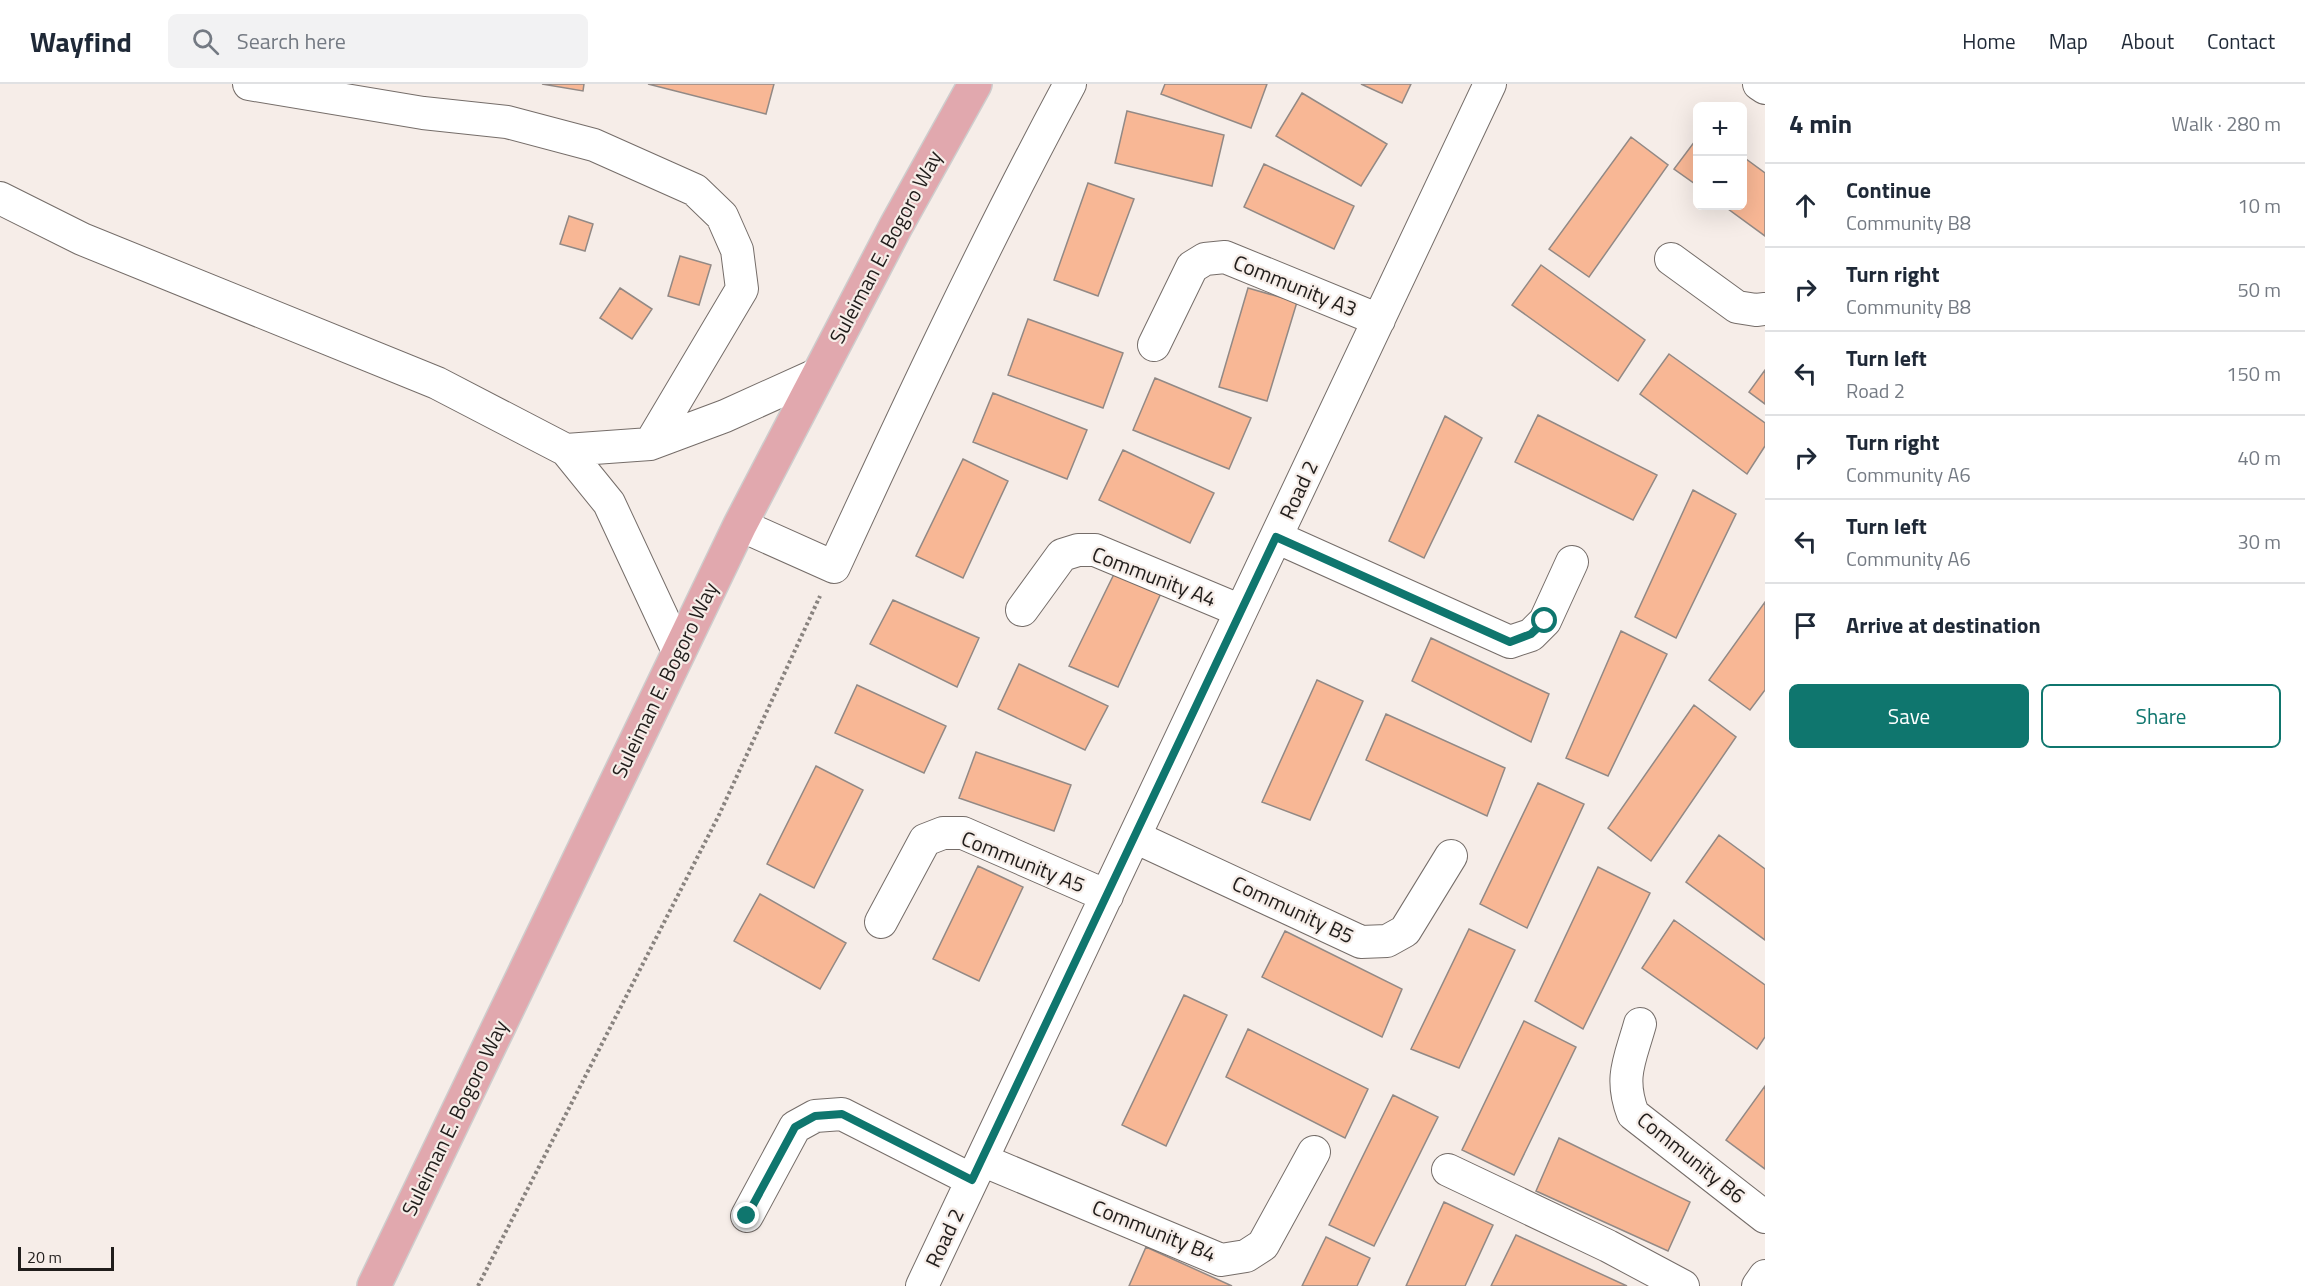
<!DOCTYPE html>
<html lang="en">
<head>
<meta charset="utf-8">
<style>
	:root { --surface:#fff; --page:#f2f2f3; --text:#1f2937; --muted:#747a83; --line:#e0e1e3; --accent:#0f766e }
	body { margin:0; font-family:"Titillium Web",sans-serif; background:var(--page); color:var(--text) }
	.controls { position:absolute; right:18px; top:18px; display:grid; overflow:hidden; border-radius:9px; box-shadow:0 6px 24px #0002 }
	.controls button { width:54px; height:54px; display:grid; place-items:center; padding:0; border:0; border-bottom:2px solid var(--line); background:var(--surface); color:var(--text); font:30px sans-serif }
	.scale { position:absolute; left:18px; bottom:15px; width:96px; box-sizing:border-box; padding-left:6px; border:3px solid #201d1b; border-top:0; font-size:16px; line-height:21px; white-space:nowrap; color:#201d1b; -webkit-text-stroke:4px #f6ede8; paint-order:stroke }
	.stop { position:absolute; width:18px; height:18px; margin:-14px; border:4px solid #0f766e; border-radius:50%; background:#fff }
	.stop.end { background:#0f766e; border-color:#fff; box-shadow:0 2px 6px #0008 }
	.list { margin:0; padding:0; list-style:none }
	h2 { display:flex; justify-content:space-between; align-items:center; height:78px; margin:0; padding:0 24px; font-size:26px }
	h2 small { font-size:20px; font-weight:400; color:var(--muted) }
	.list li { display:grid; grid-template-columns:39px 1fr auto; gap:18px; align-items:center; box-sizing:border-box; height:84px; padding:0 24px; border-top:2px solid var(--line) }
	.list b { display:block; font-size:22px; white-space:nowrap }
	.list p { margin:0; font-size:20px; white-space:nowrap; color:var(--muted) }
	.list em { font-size:20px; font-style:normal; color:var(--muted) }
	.actions { display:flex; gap:12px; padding:18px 24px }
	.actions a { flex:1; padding:14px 0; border:2px solid var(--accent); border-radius:9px; text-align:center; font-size:21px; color:var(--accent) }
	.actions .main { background:var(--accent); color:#fff }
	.icon { flex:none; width:33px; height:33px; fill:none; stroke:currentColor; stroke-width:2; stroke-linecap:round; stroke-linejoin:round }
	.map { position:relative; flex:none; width:1765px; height:1202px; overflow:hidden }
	header { display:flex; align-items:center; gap:36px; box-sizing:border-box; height:84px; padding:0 30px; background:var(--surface); border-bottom:2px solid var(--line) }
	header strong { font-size:28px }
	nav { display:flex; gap:33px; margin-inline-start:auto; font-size:21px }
	.search { width:420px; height:54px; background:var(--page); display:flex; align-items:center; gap:15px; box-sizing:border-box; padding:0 21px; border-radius:9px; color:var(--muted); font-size:22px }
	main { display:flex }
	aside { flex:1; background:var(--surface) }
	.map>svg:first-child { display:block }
	.building { fill:#f8b795; stroke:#928985; stroke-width:1.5 }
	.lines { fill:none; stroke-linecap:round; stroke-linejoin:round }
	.minor-casing { stroke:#756d69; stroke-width:34 }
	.major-casing { stroke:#cecdcd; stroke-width:36 }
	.path { stroke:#89837f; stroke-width:4; stroke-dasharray:3 3; stroke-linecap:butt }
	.minor { stroke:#fff; stroke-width:32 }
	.major { stroke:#e1a8ae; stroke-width:33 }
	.route { stroke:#0f766e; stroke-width:8 }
	.labels { text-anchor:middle; stroke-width:4.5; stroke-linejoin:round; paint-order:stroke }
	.street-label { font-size:21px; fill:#201d1b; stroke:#f6ede8 }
</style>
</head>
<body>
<header>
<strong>Wayfind</strong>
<div class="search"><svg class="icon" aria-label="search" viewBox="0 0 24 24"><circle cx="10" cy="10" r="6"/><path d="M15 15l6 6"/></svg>Search here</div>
<nav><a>Home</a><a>Map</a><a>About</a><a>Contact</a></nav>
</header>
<main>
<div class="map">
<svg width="1765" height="1202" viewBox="0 0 1765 1202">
	<rect width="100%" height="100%" fill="#f6ede8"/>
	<path class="building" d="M542,0H584L583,7Z
		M648,0H774L766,30Z
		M1165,0H1267L1251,44L1161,10Z
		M1361,0H1411L1402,19Z
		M1302,9L1387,60L1361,102L1276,52Z
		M1127,27L1224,51L1212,102L1115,79Z
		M1631,53L1668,81L1589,193L1549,165Z
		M1698,53V102L1674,85Z
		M1742,72L1765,89V152L1724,122H1742Z
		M1264,80L1354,122L1334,165L1244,123Z
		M1088,99L1134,115L1098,212L1054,196Z
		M569,132L593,140L585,167L560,160Z
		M680,172L711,181L699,221L668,212Z
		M1541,181L1645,256L1618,297L1512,221Z
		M620,204L652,225L632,255L600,234Z
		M1248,204L1297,218L1267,317L1219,303Z
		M1028,235L1123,269L1103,324L1008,291Z
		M1669,270L1765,339V362L1747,390L1640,310Z
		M1765,286V320L1749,308Z
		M1155,294L1251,334L1229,385L1133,346Z
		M993,309L1087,346L1067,395L973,358Z
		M1538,331L1657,391L1633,436L1515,378Z
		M1445,332L1482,354L1424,474L1389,457Z
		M1123,366L1214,409L1190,459L1099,416Z
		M963,375L1008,397L963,494L916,472Z
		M1693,406L1736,430L1676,554L1635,533Z
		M1117,484L1162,507L1118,603L1069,582Z
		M893,516L979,554L957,603L870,560Z
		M1765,518V606L1750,626L1709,596Z
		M1621,547L1667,570L1608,692L1566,674Z
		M1431,554L1549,610L1531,658L1412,597Z
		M1019,580L1108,622L1085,666L998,625Z
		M1317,596L1363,617L1310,736L1262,718Z
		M857,601L946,642L924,689L835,649Z
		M1694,621L1736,653L1651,777L1608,744Z
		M1386,630L1505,684L1487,732L1366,676Z
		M976,668L1071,701L1054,747L959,714Z
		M816,682L863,706L814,804L767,780Z
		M1538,699L1584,720L1527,844L1480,820Z
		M1719,751L1765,785V856L1686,798Z
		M978,782L1023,803L979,897L933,875Z
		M1598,783L1650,809L1583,945L1535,917Z
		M760,810L846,859L820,905L734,857Z
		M1674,836L1765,901V953L1757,965L1642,884Z
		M1469,845L1515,866L1459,984L1411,965Z
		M1285,847L1402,905L1382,953L1262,893Z
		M1184,911L1227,931L1166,1062L1122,1041Z
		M1524,937L1576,963L1514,1091L1462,1066Z
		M1248,945L1368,1005L1345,1054L1226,993Z
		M1765,1002V1085L1726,1056Z
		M1393,1011L1438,1033L1374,1162L1329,1141Z
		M1559,1054L1690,1118L1668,1167L1536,1107Z
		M1444,1118L1493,1141L1465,1202H1406Z
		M1516,1151L1627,1202H1491Z
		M1326,1153L1370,1174L1357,1202H1302Z
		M1146,1163L1232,1202H1129Z"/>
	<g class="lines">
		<defs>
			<path id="minor" d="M249,0L423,29L507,38L594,61L695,106L722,132L737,166L742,205L650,360
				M1759,0L1765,4
				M0,114L82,155L437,299L566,366L650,360L725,332L818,290
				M1671,175L1737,223L1756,226L1765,225
				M1154,261L1192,183L1205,175L1225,173L1379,236
				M566,366L609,419L678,567
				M740,441L834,483C909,320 985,158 1070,0
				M1276,453L1510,558L1531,551L1545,537L1572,478
				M1022,526L1062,471L1078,466H1095L1241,527
				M1135,753L1361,858L1387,857L1405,847L1451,772
				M881,838L925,756L943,749H963L1107,812
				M1640,940C1630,976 1619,993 1633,1030L1765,1133
				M982,1076L1221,1176L1246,1172L1263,1161L1314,1068
				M1448,1086L1608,1162L1683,1202
				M747,1132L795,1043L815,1032L842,1030L972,1096
				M922,1202L1490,0
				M1758,1202L1765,1192"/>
			<path id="major" d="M374,1202L740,441L896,142L975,0"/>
		</defs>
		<use href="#minor" class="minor-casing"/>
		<use href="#major" class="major-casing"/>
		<path class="path" d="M478,1202L719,731L820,512"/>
		<use href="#minor" class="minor"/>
		<use href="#major" class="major"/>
	</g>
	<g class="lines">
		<path class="route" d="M747,1132L795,1043L815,1032L842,1030L972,1096L1276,453L1510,558L1531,550L1545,537"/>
	</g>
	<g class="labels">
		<g class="street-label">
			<text transform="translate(886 163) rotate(-62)" y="7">Suleiman E. Bogoro Way</text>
			<text transform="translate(1295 202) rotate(22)" y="7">Community A3</text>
			<text transform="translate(1299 406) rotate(-65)" y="7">Road 2</text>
			<text transform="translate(1154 493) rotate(21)" y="7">Community A4</text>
			<text transform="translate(665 596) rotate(-64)" y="7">Suleiman E. Bogoro Way</text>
			<text transform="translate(1023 778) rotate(22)" y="7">Community A5</text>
			<text transform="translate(1293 826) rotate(25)" y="7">Community B5</text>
			<text transform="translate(455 1034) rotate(-64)" y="7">Suleiman E. Bogoro Way</text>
			<text transform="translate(1691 1074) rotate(39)" y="7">Community B6</text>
			<text transform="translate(1154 1147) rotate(22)" y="7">Community B4</text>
			<text transform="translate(945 1154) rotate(-65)" y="7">Road 2</text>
		</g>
	</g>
</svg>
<div class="controls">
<button>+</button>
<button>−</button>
</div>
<div class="scale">20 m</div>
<div class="stop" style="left:1545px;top:537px"></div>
<div class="stop end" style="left:747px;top:1132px"></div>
</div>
<aside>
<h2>4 min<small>Walk · 280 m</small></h2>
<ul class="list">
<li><svg class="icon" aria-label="ahead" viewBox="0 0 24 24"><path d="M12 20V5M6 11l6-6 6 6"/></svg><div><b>Continue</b><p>Community B8</p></div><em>10 m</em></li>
<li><svg class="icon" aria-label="right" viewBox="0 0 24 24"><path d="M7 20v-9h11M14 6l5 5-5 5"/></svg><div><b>Turn right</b><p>Community B8</p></div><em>50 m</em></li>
<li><svg class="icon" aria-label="left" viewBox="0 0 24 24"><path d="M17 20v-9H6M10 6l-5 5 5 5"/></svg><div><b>Turn left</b><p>Road 2</p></div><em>150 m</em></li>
<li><svg class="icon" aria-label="right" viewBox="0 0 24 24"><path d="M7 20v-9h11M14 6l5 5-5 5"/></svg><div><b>Turn right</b><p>Community A6</p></div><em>40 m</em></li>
<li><svg class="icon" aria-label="left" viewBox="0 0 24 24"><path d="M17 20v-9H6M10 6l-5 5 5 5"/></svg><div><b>Turn left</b><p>Community A6</p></div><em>30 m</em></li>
<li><svg class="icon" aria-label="arrive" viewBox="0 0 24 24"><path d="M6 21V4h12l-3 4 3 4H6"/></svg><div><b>Arrive at destination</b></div></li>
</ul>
<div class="actions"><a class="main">Save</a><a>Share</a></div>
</aside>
</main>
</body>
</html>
